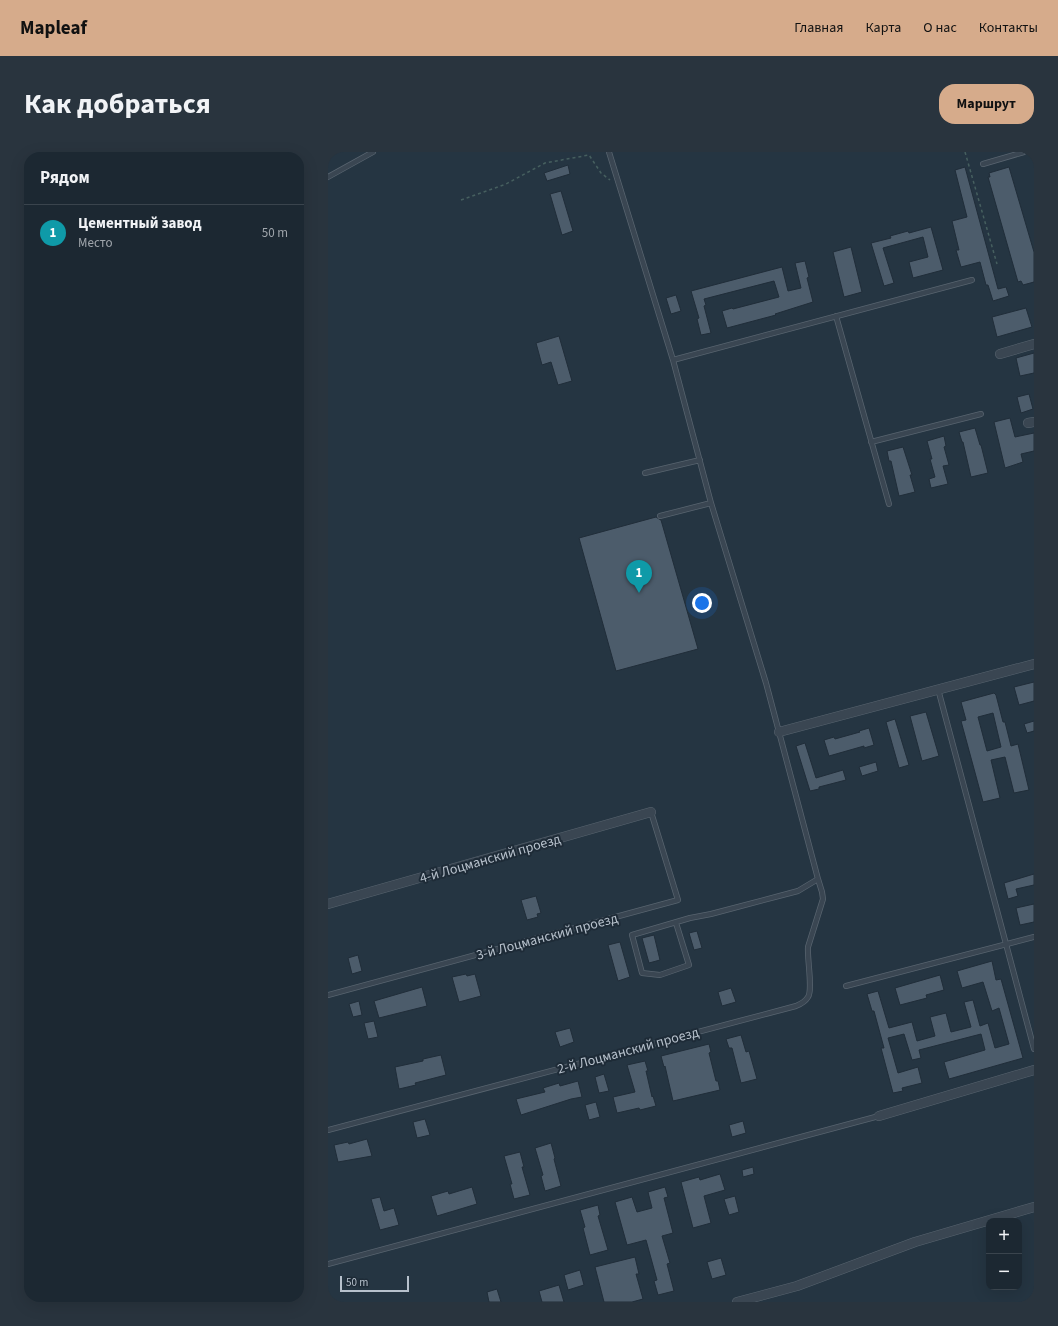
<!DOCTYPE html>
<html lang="ru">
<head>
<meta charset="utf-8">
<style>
	:root { --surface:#1c2832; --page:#29343e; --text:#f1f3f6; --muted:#a0a6ac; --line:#3a444d; --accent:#d6ab8b }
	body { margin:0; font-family:"Source Sans 3",sans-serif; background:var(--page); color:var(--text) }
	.controls { position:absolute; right:12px; bottom:12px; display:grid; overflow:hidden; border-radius:8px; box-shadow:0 4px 16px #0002 }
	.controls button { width:36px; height:36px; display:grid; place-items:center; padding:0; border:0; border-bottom:1px solid var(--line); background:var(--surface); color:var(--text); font:20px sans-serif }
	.scale { position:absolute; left:12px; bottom:10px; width:69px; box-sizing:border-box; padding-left:4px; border:2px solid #b7c1cc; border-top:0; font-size:11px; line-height:14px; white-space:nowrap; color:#b7c1cc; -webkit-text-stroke:3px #1e2b37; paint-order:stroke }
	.you { position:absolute; left:374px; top:451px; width:14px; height:14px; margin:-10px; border:3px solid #fff; border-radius:50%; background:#1a73e8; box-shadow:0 0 0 6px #1a73e833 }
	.badge { display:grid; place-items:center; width:26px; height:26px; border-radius:50%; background:var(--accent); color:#fff; font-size:13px; font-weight:700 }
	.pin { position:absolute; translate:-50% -33px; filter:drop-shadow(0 1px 2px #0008) }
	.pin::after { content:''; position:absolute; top:21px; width:14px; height:12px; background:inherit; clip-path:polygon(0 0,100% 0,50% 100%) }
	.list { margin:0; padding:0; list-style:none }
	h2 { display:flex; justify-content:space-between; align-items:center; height:52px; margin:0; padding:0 16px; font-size:17px }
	h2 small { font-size:13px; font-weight:400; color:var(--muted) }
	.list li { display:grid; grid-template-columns:26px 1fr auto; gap:12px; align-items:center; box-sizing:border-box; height:56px; padding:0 16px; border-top:1px solid var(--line) }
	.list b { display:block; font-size:15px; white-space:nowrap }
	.list p { margin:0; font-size:13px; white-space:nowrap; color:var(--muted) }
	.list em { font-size:13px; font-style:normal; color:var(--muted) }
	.map { position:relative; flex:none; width:706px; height:1150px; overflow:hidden; border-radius:16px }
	header { display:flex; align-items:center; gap:24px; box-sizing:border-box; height:56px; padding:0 20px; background:var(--accent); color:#111 }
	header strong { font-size:19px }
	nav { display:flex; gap:22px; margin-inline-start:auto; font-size:14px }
	.intro { display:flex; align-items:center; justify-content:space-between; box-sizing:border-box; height:96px; padding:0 24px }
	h1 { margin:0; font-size:28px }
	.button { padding:10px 18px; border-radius:16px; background:var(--accent); color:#111; font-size:14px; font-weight:700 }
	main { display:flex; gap:24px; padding:0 24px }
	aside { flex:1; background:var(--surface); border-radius:16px; box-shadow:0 4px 16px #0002 }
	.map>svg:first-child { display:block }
	.building { fill:#4c5c6b; stroke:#202d39; fill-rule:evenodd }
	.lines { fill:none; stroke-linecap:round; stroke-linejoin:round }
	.lane-casing { stroke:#58646f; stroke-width:6 }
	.street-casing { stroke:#58646f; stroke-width:10 }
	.path { stroke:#465f5f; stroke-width:1.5; stroke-dasharray:3 3; stroke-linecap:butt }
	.lane { stroke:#3a4652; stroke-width:4.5 }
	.street { stroke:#3a4652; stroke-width:9 }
	.labels { text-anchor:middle; stroke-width:4; stroke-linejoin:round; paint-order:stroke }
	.street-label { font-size:14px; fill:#b7c1cc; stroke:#1e2b37 }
</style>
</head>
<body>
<header>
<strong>Mapleaf</strong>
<nav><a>Главная</a><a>Карта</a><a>О нас</a><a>Контакты</a></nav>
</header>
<div class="intro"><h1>Как добраться</h1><a class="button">Маршрут</a></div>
<main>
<aside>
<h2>Рядом<small></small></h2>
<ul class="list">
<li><span class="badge" style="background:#0f9aa8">1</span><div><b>Цементный завод</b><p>Место</p></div><em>50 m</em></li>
</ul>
</aside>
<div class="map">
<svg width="706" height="1150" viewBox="0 0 706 1150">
	<rect width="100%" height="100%" fill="#253542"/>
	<path class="building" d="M240,13L242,22L219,29L216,21Z
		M637,15L670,137L678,135L681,144L665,149L660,133H658L652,110L633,115L628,98H631L624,69L639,65L627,18Z
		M681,15L706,100V130L695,133L693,129L690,130L660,25H662L661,21Z
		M233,39L245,79L234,83L222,42Z
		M603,75L615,118L585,126L581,110L600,105L595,85L555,96L566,131L556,134L543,91L563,86L562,84L580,79L581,81Z
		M523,95L534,140L516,145L505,100Z
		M477,109L481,125L479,126L485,150L447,162L448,163L399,176L394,159L404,156L405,157L451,145L446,129L376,147L378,153L376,154L383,181L373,183L369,167L371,166L363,139L454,115L460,139L473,136L467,111Z
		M348,143L353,159L343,162L338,146Z
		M698,156L704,175L669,185L664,165Z
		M231,184L244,229L230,233L223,210L214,213L208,191Z
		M706,201V221L692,224L688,206Z
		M701,242L705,257L693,261L689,245Z
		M682,266L687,285L706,281V299L693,302L695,310L677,316L666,270Z
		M647,276L652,293H653L660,321L643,325L635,290H634L631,280Z
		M616,284L618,294L616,295L621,313L615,314L620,332L603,336L601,327L607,325L602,307H604L599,289Z
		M575,295L584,323H582L587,340L571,344L563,309H561L559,299Z
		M328,365L331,367L333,368L370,497L288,519L251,386Z
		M706,530V549L691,553L686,535Z
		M666,541L668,543L675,570H677L683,594L690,592L701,638L686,641L677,605L663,608L672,646L655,650L633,569L638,568L633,550ZM665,561L673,595L659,599L650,565Z
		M598,560L611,604L594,609L582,564Z
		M567,567L581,613L571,616L558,570Z
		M706,569V579L699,581L696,572Z
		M541,576L546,593L536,596V594L501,604L496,588L506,585L507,587L532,580L531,579Z
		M477,591L488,626L515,618L518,628L491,635V637L482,639L468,594Z
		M548,610L550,619L534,624L531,615Z
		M706,722V733L688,737L690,744L680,747L676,731Z
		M208,744L213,761L209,762L210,765L199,768L193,748Z
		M706,752V770L692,773L688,756Z
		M369,779L374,796L366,798L361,781Z
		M326,783L332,808L321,811L314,786Z
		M292,790L302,825L290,829L280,793Z
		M30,803L34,819L24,822L20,806Z
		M664,809L668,828L673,827L695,906L621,927L616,910L657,898L653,882L591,898L593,906L584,908L576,882L560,886L570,921L590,915L594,931L574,936L575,939L565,941L553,896H556L546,859H544L539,842L550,839L561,876L584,870L589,889L607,884L602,865L618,861L623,880L643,875L636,850L645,848L652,874L660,871L667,896L681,892L671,856L664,859L655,830L634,836L629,819Z
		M138,822L139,824L147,822L153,844L131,850L124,825Z
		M612,823L616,838L598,843L599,846L572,853L567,836Z
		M94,835L99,854L51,866L46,849Z
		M403,836L408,850L394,854L390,840Z
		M31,849L34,863L25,865L21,852Z
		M46,869L50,885L40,887L36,871Z
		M242,876L246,890L232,895L227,880Z
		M413,883L418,900L421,899L429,927L413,931L404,896H401L398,887Z
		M381,892L383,900L381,901L388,929H390L392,938L345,949L337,914L336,915L333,904Z
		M113,903L118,923L87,931L88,933L71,937L67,915L95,909V907Z
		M317,909L320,919H318L324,945L325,944L328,954L312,958L311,956L289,961L285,945L307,940L299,913Z
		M276,922L281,939L271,941L267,925Z
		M250,929L254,945L243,947L193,963L188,947L217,940L215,936L231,931L232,934Z
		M268,950L272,965L261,968L257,953Z
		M97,967L102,983L89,986L85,970Z
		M415,969L418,981L404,985L401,973Z
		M39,987L44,1004L10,1010L6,993L20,990L21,992Z
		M223,991L227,1006L226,1007L233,1034L217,1039L213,1024L215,1023L207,996Z
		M192,1000L196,1015H194L202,1043L186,1047L182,1032H184L176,1004Z
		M425,1015L426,1022L415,1025L414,1018Z
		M392,1022L397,1038L376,1044L383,1071L365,1076L353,1030L371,1025L372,1028Z
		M144,1035L149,1052L109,1064L103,1044L120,1039L121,1042Z
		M337,1035L340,1045L336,1046L345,1081L334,1084L342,1111L339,1112L346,1139L330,1143L326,1129L329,1128L318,1088L299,1093L287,1050L304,1045L309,1060L324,1056L320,1040Z
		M407,1044L411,1060L401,1063L396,1047Z
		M52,1045L56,1059L66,1056L71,1073L52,1078L43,1047Z
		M270,1053L272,1063L270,1064L280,1098L262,1103L255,1076L257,1075L252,1058Z
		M307,1105L311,1122H308L315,1147L304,1150H276L267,1115Z
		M393,1106L398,1123L384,1127L379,1110Z
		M252,1118L256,1133L240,1138L236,1123Z
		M231,1133L236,1150H214L211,1139Z
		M169,1137L173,1150H161L159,1140Z"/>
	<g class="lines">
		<defs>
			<path id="lane" d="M655,12L696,0
				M0,25L45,0
				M508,164L561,352
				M345,208L644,128
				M543,290L653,262
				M317,321L372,308
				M332,364L383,351
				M610,537L706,897
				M348,771L361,813L332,823L314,821L304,783L362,766L383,762L470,739L490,727
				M518,834L706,785
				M0,843L350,748L323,660
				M0,978L468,854C473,852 477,850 480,845C485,838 479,806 480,795L495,747L494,740L490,727L438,531L383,351L345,208L281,0
				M0,1112L551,964"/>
			<path id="street" d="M672,202L706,192
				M700,271L706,270
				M451,580L706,512
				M0,752L323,660
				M551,964L706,918
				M409,1150L469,1134L587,1090L706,1055"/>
		</defs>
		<use href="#lane" class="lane-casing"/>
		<use href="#street" class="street-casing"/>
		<path class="path" d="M637,0L669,112
			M133,48L178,32L217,11L261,3L273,21L282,28"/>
		<use href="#lane" class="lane"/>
		<use href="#street" class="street"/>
	</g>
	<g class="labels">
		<g class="street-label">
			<text transform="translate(162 706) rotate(-16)" y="5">4-й Лоцманский проезд</text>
			<text transform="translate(219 784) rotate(-15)" y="5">3-й Лоцманский проезд</text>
			<text transform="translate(300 898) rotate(-15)" y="5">2-й Лоцманский проезд</text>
		</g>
	</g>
</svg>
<div class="controls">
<button>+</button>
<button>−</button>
</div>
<div class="scale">50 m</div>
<div class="you"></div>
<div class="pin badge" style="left:311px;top:441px;background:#0f9aa8">1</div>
</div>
</main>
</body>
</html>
